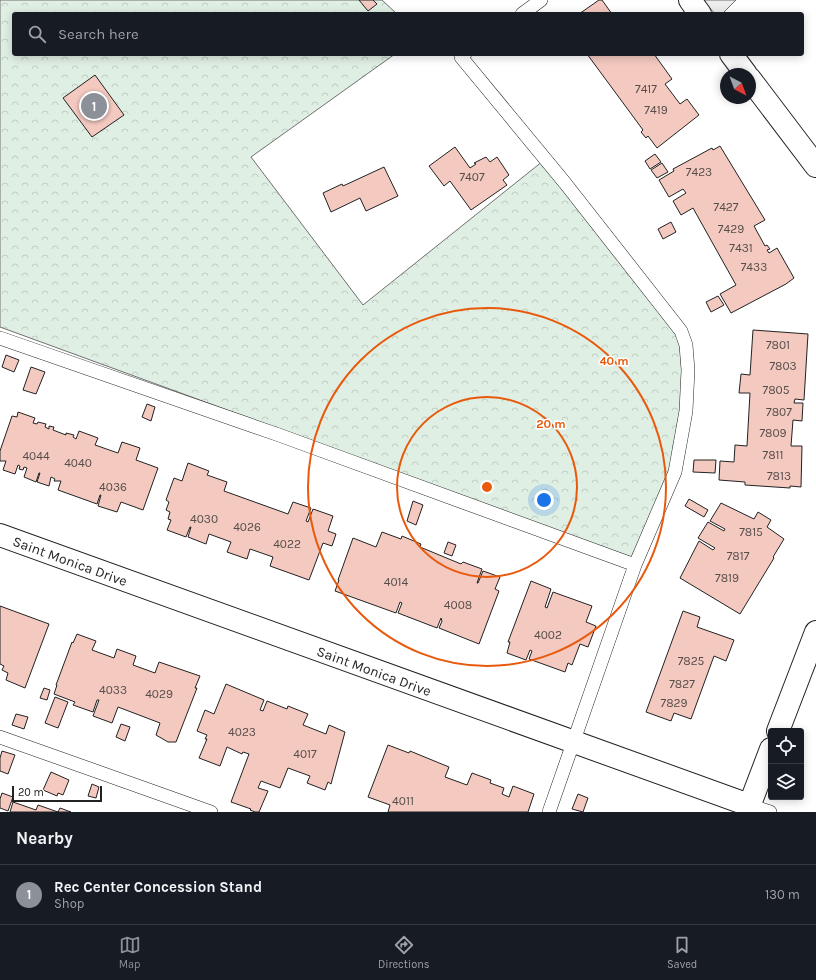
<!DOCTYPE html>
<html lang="en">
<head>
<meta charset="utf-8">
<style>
	:root { --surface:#171b24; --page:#20242c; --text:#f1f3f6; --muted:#9ea1a6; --line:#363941; --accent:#8c9099 }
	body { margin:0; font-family:Karla,sans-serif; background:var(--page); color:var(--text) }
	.controls { position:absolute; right:12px; bottom:12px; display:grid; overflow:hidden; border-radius:4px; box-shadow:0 2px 10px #0003 }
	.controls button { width:36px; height:36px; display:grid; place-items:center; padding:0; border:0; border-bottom:1px solid var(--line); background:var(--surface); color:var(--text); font:20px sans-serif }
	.compass { position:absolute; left:720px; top:68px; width:36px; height:36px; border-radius:50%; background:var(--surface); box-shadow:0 2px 10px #0003; rotate:139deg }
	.scale { position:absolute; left:12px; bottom:10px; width:90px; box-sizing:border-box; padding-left:4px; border:2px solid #222; border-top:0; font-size:11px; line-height:14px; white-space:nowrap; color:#222; -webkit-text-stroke:3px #fff; paint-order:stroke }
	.you { position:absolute; left:544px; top:500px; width:14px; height:14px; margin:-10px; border:3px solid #fff; border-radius:50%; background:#1a73e8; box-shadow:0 0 0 6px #1a73e833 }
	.badge { display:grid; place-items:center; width:26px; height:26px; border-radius:50%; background:var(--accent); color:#fff; font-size:13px; font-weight:700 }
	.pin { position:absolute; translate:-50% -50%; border:2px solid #fff; box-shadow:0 1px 4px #0006 }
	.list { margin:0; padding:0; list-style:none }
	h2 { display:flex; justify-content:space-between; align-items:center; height:52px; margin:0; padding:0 16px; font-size:17px }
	h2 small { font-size:13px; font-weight:400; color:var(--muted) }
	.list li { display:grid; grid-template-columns:26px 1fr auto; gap:12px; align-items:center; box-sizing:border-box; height:60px; padding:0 16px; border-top:1px solid var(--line) }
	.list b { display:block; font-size:15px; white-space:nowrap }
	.list p { margin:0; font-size:13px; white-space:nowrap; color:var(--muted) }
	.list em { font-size:13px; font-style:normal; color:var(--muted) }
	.icon { flex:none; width:22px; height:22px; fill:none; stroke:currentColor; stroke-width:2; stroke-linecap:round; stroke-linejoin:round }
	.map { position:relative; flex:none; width:816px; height:812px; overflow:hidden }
	.search { position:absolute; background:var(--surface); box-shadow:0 2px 10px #0003; left:12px; right:12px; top:12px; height:44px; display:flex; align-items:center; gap:10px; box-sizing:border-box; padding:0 14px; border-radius:4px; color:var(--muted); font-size:15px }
	.sheet { height:112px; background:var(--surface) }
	nav { display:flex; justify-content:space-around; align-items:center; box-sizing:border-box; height:56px; border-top:1px solid var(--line); background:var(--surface); font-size:11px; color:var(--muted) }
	nav a { display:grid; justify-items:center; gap:2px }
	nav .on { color:var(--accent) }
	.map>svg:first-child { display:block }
	.forest { fill:url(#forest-crowns); stroke:#6f6f6f }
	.parking { fill:#ededed; stroke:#6f6f6f }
	.building { fill:#f3c9c0; stroke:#222 }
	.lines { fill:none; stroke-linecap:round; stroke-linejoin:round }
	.service-casing { stroke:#222; stroke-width:14 }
	.minor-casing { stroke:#222; stroke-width:24 }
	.service { stroke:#fff; stroke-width:13 }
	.minor { stroke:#fff; stroke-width:22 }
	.ring { fill:none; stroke:#e8590c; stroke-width:2 }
	.labels { text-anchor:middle; stroke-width:3; stroke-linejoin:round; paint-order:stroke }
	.number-label { font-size:12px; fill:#564c4a }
	.street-label { font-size:14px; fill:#222; stroke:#fff }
	.centre { fill:#e8590c; stroke:#fff; stroke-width:2 }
	.ring-label { font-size:12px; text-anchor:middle; font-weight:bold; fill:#e8590c; stroke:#fff; stroke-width:3; stroke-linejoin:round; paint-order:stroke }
</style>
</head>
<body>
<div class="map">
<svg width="816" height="812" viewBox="0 0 816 812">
	<defs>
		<pattern id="forest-crowns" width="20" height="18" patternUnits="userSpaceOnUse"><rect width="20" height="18" fill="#e0efe3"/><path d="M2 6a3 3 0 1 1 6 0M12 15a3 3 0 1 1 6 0" fill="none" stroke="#c0cdc2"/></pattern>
	</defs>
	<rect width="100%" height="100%" fill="#fff"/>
	<path class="forest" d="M0,0H382L397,14H14V54H395L251,157L363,305L543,161L679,333L685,410L673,470L635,559L0,327Z"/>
	<path class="parking" d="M703,0H736L722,14H715Z"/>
	<path class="building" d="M359,0H373L377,4L368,11Z
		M599,0H602L612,14H579Z
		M587,54H654L672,79L665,84L680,104L687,99L699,115L657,148L648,136L646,138L641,132L643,130Z
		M95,75L124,115L92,137L63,98Z
		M720,146L765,220L754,226L765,246L767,245L770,249L767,250L769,253L777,248L794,278L786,284L731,313L720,294L736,285L693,208L681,215L673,201L686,193L683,189L669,197L659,180L674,171L673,169L712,148L713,150Z
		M455,147L470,168L476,164L474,163L486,157L490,162L497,157L509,175L503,180L507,185L471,210L450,181L444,186L429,166Z
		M655,154L661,162L650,169L645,161Z
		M662,163L668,172L657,178L651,170Z
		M384,167L398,196L366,211L360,198L331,212L323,193L342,184L343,186Z
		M671,222L676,232L663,239L658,229Z
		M718,296L724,305L711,312L706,302Z
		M753,330L808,334L804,400L795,399L794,403H803L802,421L793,420L791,446H802L801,487L790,486V488L745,485V482L719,480L720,461L734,462L735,445L747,446L750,393H739L741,374L750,375Z
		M6,355L19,360L14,372L2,367Z
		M31,367L45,372L36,394L23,390Z
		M147,404L155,407L151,421L142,417Z
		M18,412L35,418L33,423L37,424L38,422L46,424L45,427L49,429V426L54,427L53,430L66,435V433L74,435L73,437L76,439L79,431L98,438L95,445L118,453L122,442L140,448L136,460L158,468L143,510L121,502L117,512L98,506L101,495H100L97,504L58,490L61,481H54L55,479L51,477L49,486L37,482L40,473H39L36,482L24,477L27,468L24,467L23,470L19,469L20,466L18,465L15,474L3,470L6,461H0V451L12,416L17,417Z
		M694,460H716L715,473L693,472Z
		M188,463L209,471L207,475L227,482L224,491L288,514L293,502L311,508L306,521L308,522L313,509L333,516L328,531L336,534L332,546L323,543L309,580L270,566L273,557L250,549L247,559L227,552L231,542L209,534L206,544L188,537L191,527H190L186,537L167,530L171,520L168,519L170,512L166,510L169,502L166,500L174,478L182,481Z
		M689,499L708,510L704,517L685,506Z
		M413,501L423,505L416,525L407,521Z
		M721,503L754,519L758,512L771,520L767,527L784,539L773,557L774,558L740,614L680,578L699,541L713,550L715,548L698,538L708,522L724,531L725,529L710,521Z
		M382,532L401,539L402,536L421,544L420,547L461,564L463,562L482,569L477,583H478L483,571L500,577L495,589L499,591L479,644L439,628L442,621L441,618L437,628L398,613L402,603L400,602L396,613L335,591L339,580H338L353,538L376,547Z
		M448,542L456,545L452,556L444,553Z
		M531,581L551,589L545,607L547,608L553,592L592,606L586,622L596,626L588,647L580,644L572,665L568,663L565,672L529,659L532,651L530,650L526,660L507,653L510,642H508Z
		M0,606L49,624L25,688L6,680L8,673L2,670L4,666L0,664Z
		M683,611L700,617L697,627L734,640L726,661L714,656L691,719L674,713L671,721L646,712Z
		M77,634L96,641L92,650L114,658L117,649L136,656L133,665L155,673L159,662L200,676L195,688H197L176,742H168L156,735L160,723L118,707L112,723L93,716L99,700H97L93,712L73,705L75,702L54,694L57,685H56L72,642L73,643Z
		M226,684L264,700L260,710L263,711L267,701L287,709L288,706L308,714L303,725L326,734L329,725L345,732L331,784L328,782L325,790L307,783L310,776L288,768L280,788L261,781L258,788L268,791L259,812H255L250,810L251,809L231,802L249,754L243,752L242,754L227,747L220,766L199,758L207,739H205L207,735L197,731L205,710L214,714Z
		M44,688L50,690L47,700L40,698Z
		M55,697L68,702L58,728L45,723Z
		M16,714L28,717L24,729L12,725Z
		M121,724L130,727L125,741L116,737Z
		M388,745L409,753L410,751L449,767L445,777L467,785L472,773L491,780L490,783L504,788L502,794L509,797L513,786L534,794L528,812H388L390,805L368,797Z
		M2,751L15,755L8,774L0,771V758Z
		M51,772L69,780L63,795L58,793L57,796L43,790Z
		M92,784L99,787L96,798L88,796Z
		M2,793L13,797L8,811L0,808V799Z
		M578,794L588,798L583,812L572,809Z
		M13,802L36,810L38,805L58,812H10Z
		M60,808L71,812H58Z"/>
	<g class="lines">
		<defs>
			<path id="service" d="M522,14L541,0
				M465,54L461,57L565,183L663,308L681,331L686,345L688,370L686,411L675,472L635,565L549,812
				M0,338L279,435L635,565
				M0,737L211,812
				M749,805L770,812"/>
			<path id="minor" d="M690,0L700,14
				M731,54L746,74
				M750,79L816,166
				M0,535L749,805
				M778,731L816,632
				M747,812L771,749"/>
		</defs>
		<use href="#service" class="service-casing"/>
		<use href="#minor" class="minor-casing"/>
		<use href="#service" class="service"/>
		<use href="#minor" class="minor"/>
	</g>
	<g class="ring">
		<circle cx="487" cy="487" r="90"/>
		<circle cx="487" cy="487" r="179"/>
	</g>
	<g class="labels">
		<g class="number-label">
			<text x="646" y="93">7417</text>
			<text x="656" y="114">7419</text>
			<text x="699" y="176">7423</text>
			<text x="472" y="181">7407</text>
			<text x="726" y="211">7427</text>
			<text x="731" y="233">7429</text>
			<text x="741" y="252">7431</text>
			<text x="754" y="271">7433</text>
			<text x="778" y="349">7801</text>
			<text x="783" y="370">7803</text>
			<text x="776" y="394">7805</text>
			<text x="779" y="416">7807</text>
			<text x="773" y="437">7809</text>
			<text x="773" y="459">7811</text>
			<text x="36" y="460">4044</text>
			<text x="78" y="467">4040</text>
			<text x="779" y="480">7813</text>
			<text x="113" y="491">4036</text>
			<text x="204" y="523">4030</text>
			<text x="247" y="531">4026</text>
			<text x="751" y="536">7815</text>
			<text x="287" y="548">4022</text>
			<text x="738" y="560">7817</text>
			<text x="727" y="582">7819</text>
			<text x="396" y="586">4014</text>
			<text x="458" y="609">4008</text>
			<text x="548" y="639">4002</text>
			<text x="691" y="665">7825</text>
			<text x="682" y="688">7827</text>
			<text x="113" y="694">4033</text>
			<text x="159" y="698">4029</text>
			<text x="674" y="707">7829</text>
			<text x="242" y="736">4023</text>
			<text x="305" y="758">4017</text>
			<text x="403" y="805">4011</text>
		</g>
		<g class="street-label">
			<text transform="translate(70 561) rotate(20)" y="5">Saint Monica Drive</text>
			<text transform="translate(374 671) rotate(20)" y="5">Saint Monica Drive</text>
		</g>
	</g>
	<circle cx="487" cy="487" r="6" class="centre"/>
	<g class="ring-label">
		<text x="614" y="365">40 m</text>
		<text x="551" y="428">20 m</text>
	</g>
</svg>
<div class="controls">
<button><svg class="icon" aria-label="locate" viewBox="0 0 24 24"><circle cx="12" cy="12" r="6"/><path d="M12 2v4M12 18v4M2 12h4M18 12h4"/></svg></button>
<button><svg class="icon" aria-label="layers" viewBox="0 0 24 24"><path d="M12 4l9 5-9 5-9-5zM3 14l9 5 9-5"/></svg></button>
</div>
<svg class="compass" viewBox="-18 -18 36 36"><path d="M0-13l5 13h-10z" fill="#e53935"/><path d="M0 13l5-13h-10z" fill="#9ea1a6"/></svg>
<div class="scale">20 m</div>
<div class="you"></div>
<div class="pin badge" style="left:94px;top:106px">1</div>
<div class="search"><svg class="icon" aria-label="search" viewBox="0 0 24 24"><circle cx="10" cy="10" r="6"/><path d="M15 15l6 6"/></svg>Search here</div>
</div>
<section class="sheet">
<h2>Nearby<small></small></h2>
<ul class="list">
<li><span class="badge">1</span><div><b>Rec Center Concession Stand</b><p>Shop</p></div><em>130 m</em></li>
</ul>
</section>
<nav>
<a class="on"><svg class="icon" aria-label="map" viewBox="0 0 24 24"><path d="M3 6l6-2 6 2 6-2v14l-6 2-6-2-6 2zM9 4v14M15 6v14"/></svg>Map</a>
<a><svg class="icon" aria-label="directions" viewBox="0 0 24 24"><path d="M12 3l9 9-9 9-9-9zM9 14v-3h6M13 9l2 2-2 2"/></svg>Directions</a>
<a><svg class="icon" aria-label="saved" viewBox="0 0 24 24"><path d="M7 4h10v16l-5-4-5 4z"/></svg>Saved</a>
</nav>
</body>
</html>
